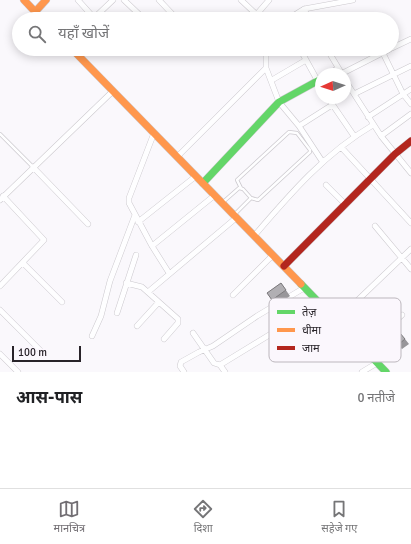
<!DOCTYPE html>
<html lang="hi">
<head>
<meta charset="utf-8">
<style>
	:root { --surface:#fff; --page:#f2f2f2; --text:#202124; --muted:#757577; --line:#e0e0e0; --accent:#726e73 }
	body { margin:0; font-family:Signika,"Noto Sans Devanagari",sans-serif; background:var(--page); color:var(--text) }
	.compass { position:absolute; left:315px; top:68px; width:36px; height:36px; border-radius:50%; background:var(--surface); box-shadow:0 2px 10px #0003; rotate:267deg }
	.scale { position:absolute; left:12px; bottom:10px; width:69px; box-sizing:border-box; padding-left:4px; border:2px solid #282329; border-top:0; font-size:11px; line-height:14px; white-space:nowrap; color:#282329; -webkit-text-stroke:3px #fbf7fd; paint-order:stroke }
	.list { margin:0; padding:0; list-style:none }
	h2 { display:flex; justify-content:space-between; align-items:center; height:52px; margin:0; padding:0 16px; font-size:17px }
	h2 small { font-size:13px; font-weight:400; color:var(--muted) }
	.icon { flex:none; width:22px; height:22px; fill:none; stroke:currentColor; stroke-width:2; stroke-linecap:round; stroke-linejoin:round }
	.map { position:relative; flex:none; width:411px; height:372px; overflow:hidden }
	.search { position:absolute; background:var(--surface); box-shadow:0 2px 10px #0003; left:12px; right:12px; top:12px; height:44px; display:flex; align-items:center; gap:10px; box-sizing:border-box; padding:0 14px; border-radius:22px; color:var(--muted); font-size:15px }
	.sheet { height:116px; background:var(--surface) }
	nav { display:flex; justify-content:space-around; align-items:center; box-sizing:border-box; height:56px; border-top:1px solid var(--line); background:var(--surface); font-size:11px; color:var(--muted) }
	nav a { display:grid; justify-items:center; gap:2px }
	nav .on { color:var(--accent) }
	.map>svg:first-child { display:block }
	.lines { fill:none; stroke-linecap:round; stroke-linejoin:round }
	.lane-casing { stroke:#ccc9ce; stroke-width:4 }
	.street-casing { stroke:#ccc9ce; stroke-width:6 }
	.fast-casing { stroke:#ccc9ce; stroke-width:8 }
	.slow-casing { stroke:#ccc9ce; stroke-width:8 }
	.jam-casing { stroke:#ccc9ce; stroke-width:8 }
	.lane { stroke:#fefeff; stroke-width:2.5 }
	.street { stroke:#fefeff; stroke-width:5 }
	.fast { stroke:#63d668; stroke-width:7 }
	.slow { stroke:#ff974d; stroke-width:7 }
	.jam { stroke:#b3261e; stroke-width:7 }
	.wall { fill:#98969a }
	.building { fill:#b1afb3; stroke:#7c7a7d }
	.key { fill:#fbf7fd; stroke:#bcb7bd; stroke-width:1 }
	.key-label { font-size:11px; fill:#282329 }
</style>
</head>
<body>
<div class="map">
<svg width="411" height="372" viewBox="0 0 411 372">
	<rect width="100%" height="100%" fill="#faf8fc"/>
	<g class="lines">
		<defs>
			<path id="lane" d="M0,134L32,166
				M241,188L237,180L289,132L297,133L310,150V152L258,200L251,198
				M222,203L239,188L243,189L251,198L234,215"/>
			<path id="street" d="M78,0L95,19
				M124,0L143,18
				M159,0L176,18
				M241,0L257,15
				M304,9L309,19
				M93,19L113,0
				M259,19L257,14L269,0
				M288,19L304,9L353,0
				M392,48L411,39
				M300,49L321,87
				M327,49L342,74
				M381,49L403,94L411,104
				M330,54L339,49
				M266,68L279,102L299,126L322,161
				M329,74L338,68
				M341,74L390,49
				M272,80L306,60
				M345,80L381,136L411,173
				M354,94L411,66
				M328,98L354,136
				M368,117L411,89
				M299,126L332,105
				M154,133L129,198V203L152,246L169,273
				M381,136L411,114
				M341,147L411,223
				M178,156L266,68V49
				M33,167L88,224
				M326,185L346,205
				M0,200L113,91
				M138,222L196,176
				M375,226L411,269
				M254,236C290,194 325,153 373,125
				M152,246L215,195
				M23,263L62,302
				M126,283L142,287L178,319V323L164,339
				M0,286L44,240L3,196
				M148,292L236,218
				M233,295L273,255
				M0,310L42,352
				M117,313L136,255
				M336,321L411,249
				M137,326L158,303
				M193,333L214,363L220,365L225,372
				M92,336L101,316L110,281L135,215
				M364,349L402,315
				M0,354L18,372
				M220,365L320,304
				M184,372L180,366L181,362L199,352L213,346L257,316L304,288
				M362,372L377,363"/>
			<path id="fast" d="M203,183L279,102L321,79
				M301,284L386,372"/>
			<path id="slow" d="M24,0L42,19
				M35,12L46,0
				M72,49L301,284"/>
			<path id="jam" d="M284,266L395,154L411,141"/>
		</defs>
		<use href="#lane" class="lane-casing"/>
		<use href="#street" class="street-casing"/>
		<use href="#fast" class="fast-casing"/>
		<use href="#slow" class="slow-casing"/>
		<use href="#jam" class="jam-casing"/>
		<use href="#lane" class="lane"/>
		<use href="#street" class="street"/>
		<use href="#fast" class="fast"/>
		<use href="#slow" class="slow"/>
		<use href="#jam" class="jam"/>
	</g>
	<path class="wall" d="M281,283L290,296L276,306L267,293Z
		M383,328L405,339L409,344L402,349L395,342L393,345L387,337L389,335Z"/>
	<path class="building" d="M281,283L286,290L272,300L267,293Z
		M390,321L405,339L399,344L392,337L389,340L387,337L389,335L383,328Z"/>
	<rect x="269" y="298" width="132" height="64" rx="6" class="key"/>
	<rect x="277" y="310" width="18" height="4" fill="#63d668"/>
	<rect x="277" y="328" width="18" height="4" fill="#ff974d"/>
	<rect x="277" y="346" width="18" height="4" fill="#b3261e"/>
	<g class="key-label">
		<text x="302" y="316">तेज़</text>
		<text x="302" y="334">धीमा</text>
		<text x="302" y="352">जाम</text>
	</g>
</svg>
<svg class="compass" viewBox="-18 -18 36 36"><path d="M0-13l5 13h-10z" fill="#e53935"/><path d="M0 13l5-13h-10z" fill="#757577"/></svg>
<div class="scale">100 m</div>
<div class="search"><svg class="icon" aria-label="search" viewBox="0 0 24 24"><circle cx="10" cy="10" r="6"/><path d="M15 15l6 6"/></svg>यहाँ खोजें</div>
</div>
<section class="sheet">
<h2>आस-पास<small>0 नतीजे</small></h2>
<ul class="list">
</ul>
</section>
<nav>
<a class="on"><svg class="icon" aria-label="map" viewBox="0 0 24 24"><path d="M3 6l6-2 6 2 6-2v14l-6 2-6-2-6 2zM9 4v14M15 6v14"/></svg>मानचित्र</a>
<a><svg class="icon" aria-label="directions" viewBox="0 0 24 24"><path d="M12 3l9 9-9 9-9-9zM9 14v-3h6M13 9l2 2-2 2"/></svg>दिशा</a>
<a><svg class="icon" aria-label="saved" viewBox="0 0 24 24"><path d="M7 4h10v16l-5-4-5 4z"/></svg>सहेजे गए</a>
</nav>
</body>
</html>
